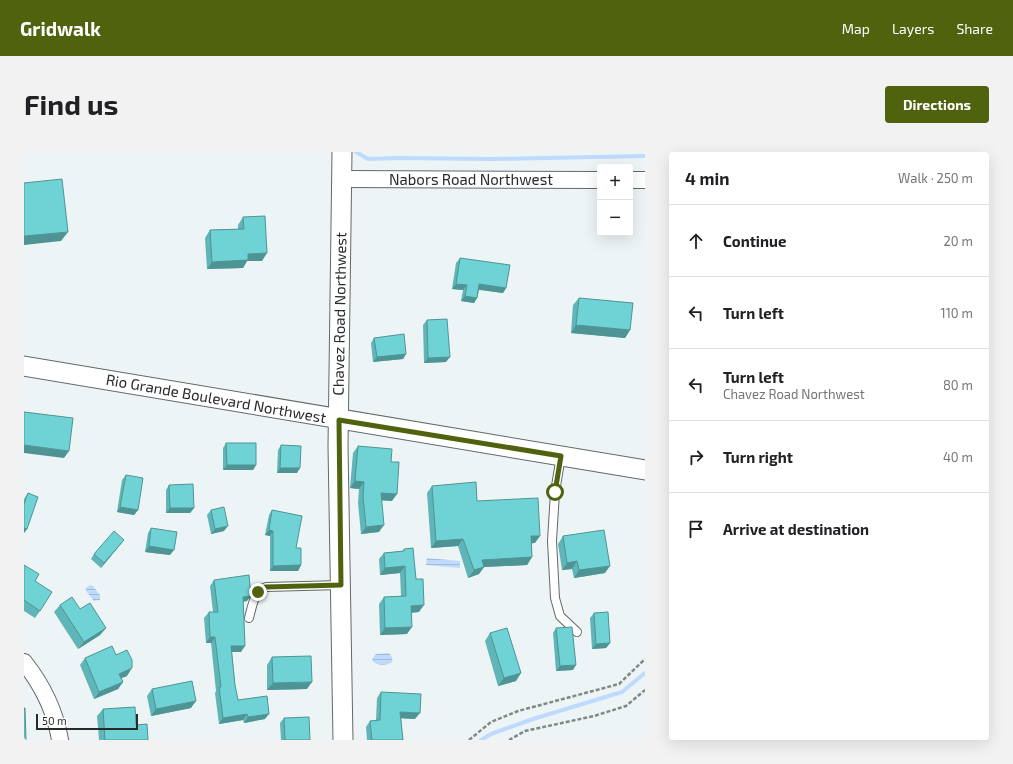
<!DOCTYPE html>
<html lang="en">
<head>
<meta charset="utf-8">
<style>
	:root { --surface:#fff; --page:#f2f2f2; --text:#202124; --muted:#757577; --line:#e0e0e0; --accent:#4f630e }
	body { margin:0; font-family:"Exo 2",sans-serif; background:var(--page); color:var(--text) }
	.controls { position:absolute; right:12px; top:12px; display:grid; overflow:hidden; border-radius:4px; box-shadow:0 4px 16px #0002 }
	.controls button { width:36px; height:36px; display:grid; place-items:center; padding:0; border:0; border-bottom:1px solid var(--line); background:var(--surface); color:var(--text); font:20px sans-serif }
	.scale { position:absolute; left:12px; bottom:10px; width:102px; box-sizing:border-box; padding-left:4px; border:2px solid #282a2a; border-top:0; font-size:11px; line-height:14px; white-space:nowrap; color:#282a2a; -webkit-text-stroke:3px #fff; paint-order:stroke }
	.stop { position:absolute; width:12px; height:12px; margin:-9px; border:3px solid #4f630e; border-radius:50%; background:#fff }
	.stop.end { background:#4f630e; border-color:#fff; box-shadow:0 1px 4px #0008 }
	.list { margin:0; padding:0; list-style:none }
	h2 { display:flex; justify-content:space-between; align-items:center; height:52px; margin:0; padding:0 16px; font-size:17px }
	h2 small { font-size:13px; font-weight:400; color:var(--muted) }
	.list li { display:grid; grid-template-columns:26px 1fr auto; gap:12px; align-items:center; box-sizing:border-box; height:72px; padding:0 16px; border-top:1px solid var(--line) }
	.list b { display:block; font-size:15px; white-space:nowrap }
	.list p { margin:0; font-size:13px; white-space:nowrap; color:var(--muted) }
	.list em { font-size:13px; font-style:normal; color:var(--muted) }
	.icon { flex:none; width:22px; height:22px; fill:none; stroke:currentColor; stroke-width:2; stroke-linecap:round; stroke-linejoin:round }
	.map { position:relative; flex:none; width:621px; height:588px; overflow:hidden; border-radius:4px }
	header { display:flex; align-items:center; gap:24px; box-sizing:border-box; height:56px; padding:0 20px; background:var(--accent); color:#fff }
	header strong { font-size:19px }
	nav { display:flex; gap:22px; margin-inline-start:auto; font-size:14px }
	.intro { display:flex; align-items:center; justify-content:space-between; box-sizing:border-box; height:96px; padding:0 24px }
	h1 { margin:0; font-size:28px }
	.button { padding:10px 18px; border-radius:4px; background:var(--accent); color:#fff; font-size:14px; font-weight:700 }
	main { display:flex; gap:24px; padding:0 24px }
	aside { flex:1; background:var(--surface); border-radius:4px; box-shadow:0 4px 16px #0002 }
	.map>svg:first-child { display:block }
	.water { fill:url(#water-rules) }
	.lines { fill:none; stroke-linecap:round; stroke-linejoin:round }
	.stream { stroke:#bedafc; stroke-width:4 }
	.service-casing { stroke:#63686a; stroke-width:10 }
	.minor-casing { stroke:#63686a; stroke-width:18 }
	.tertiary-casing { stroke:#63686a; stroke-width:21 }
	.path { stroke:#838788; stroke-width:2.5; stroke-dasharray:4 2; stroke-linecap:butt }
	.service { stroke:#fff; stroke-width:8 }
	.minor { stroke:#fff; stroke-width:16 }
	.tertiary { stroke:#fff; stroke-width:19 }
	.wall { fill:#5fb5b7 }
	.shaded-wall { fill:#4e9495 }
	.building { fill:#6fd3d5; stroke:#4e9495 }
	.route { stroke:#4f630e; stroke-width:5 }
	.labels { text-anchor:middle; stroke-width:3; stroke-linejoin:round; paint-order:stroke }
	.street-label { font-size:15px; fill:#282a2a; stroke:#fff }
</style>
</head>
<body>
<header>
<strong>Gridwalk</strong>
<nav><a>Map</a><a>Layers</a><a>Share</a></nav>
</header>
<div class="intro"><h1>Find us</h1><a class="button">Directions</a></div>
<main>
<div class="map">
<svg width="621" height="588" viewBox="0 0 621 588">
	<defs>
		<pattern id="water-rules" width="6" height="5" patternUnits="userSpaceOnUse"><rect width="6" height="5" fill="#bedafc"/><path d="M0 2.5h6" fill="none" stroke="#a3bbd8"/></pattern>
	</defs>
	<rect width="100%" height="100%" fill="#edf4f5"/>
	<path class="water" d="M403,406L436,409V416L402,413Z
		M66,433L69,434L76,443V448L70,449L62,439V436Z
		M364,501C368,503 369,506 368,510C363,514 352,514 348,508L350,504L352,502Z"/>
	<g class="lines">
		<path class="stream" d="M332,0L344,7L373,6L468,7L621,4
			M457,588L467,582L509,567L598,540L621,521"/>
		<defs>
			<path id="service" d="M537,304L531,340L528,389L531,446L536,464L553,480
				M225,466C228,455 230,439 242,435L317,433"/>
			<path id="minor" d="M318,27L576,28
				M606,28H621
				M0,510C19,534 31,558 36,588"/>
			<path id="tertiary" d="M318,0L314,294L319,588
				M0,214L621,318"/>
		</defs>
		<use href="#service" class="service-casing"/>
		<use href="#minor" class="minor-casing"/>
		<use href="#tertiary" class="tertiary-casing"/>
		<path class="path" d="M445,588L467,570L494,559L595,532L621,507
			M485,588L501,579L570,564L602,554L621,538"/>
		<use href="#service" class="service"/>
		<use href="#minor" class="minor"/>
		<use href="#tertiary" class="tertiary"/>
	</g>
	<path class="wall" d="M219,65L238,109H223L219,116L183,117L181,86L186,78L214,77V73Z
		M436,106L482,136L479,141L455,138L453,146L450,151L437,149L439,138L428,137L432,111Z
		M555,146L606,178L601,186L547,181L549,153Z
		M403,168L422,210L400,211L399,173Z
		M350,186L382,202L379,207L349,210L347,191Z
		M202,291L232,313L229,318H199V296Z
		M257,293L273,321H253L254,298Z
		M334,294L367,310L368,349L357,348L355,380L337,382L334,351L335,337L326,336L329,301Z
		M102,323L114,358L110,363L93,360L98,328Z
		M145,333L170,356L166,361H142V338Z
		M408,334L453,349L511,391H508V405L503,413L460,415L455,422L444,426L434,394L407,396L403,341Z
		M4,341L3,377L0,381V347Z
		M187,358L200,379L187,382L183,363Z
		M248,358L272,396L277,413L274,419H246V384L241,383L245,363Z
		M127,376L146,403L121,400L124,381Z
		M539,384L581,421L550,426L548,417L538,418L534,392Z
		M100,388L77,416L67,407L70,402Z
		M380,397L395,460L387,461L383,482L356,483L355,452L360,445L377,444L376,421L356,423L355,407L360,401L379,399Z
		M0,413L11,429L16,459L11,466L0,459Z
		M190,428L223,449L219,450L217,500H208L211,533L214,548L241,567L220,571L219,568L195,572L191,541L192,539L187,491H182L180,466L185,460H189L186,434Z
		M36,453L56,457L82,476L76,483L54,497L30,460Z
		M570,461L586,491L582,496L568,497L566,466Z
		M532,476L549,518L532,519L529,481Z
		M466,481L492,529L474,534L461,489Z
		M92,503L103,524L97,526L99,530L94,537L70,547L56,513L61,506Z
		M248,505L283,537L243,538V513Z
		M128,537L167,556L127,564L123,544Z
		M357,540L391,567L377,566L379,588H343L342,575L346,569L352,568L353,546Z
		M79,557L112,573L124,588H75L73,564Z
		M260,566L286,588H257L256,571Z"/>
	<path class="shaded-wall" d="M44,80L37,89L0,93V84Z
		M243,101L238,109H223L219,116L183,117L188,110L224,102Z
		M432,132L443,133L439,138L428,137Z
		M455,132L482,136L479,141L452,137Z
		M441,144L453,146L450,151L437,149Z
		M552,173L606,178L601,186L547,181Z
		M382,202L379,207L349,210L353,205Z
		M426,205L422,210L400,211L404,206Z
		M0,293L45,299L40,306L0,301Z
		M203,313H232L229,318H199Z
		M256,316H276L273,321H253Z
		M331,329L340,330L335,337L326,336Z
		M357,341L373,342L368,349L352,348Z
		M96,355L114,358L110,363L93,360Z
		M146,356H170L166,361H142Z
		M360,373L355,380L337,382L342,375Z
		M204,374L200,379L187,382L191,377Z
		M0,376L3,377L0,381Z
		M245,378L249,379L246,384L241,383Z
		M507,384H516L511,391L502,392Z
		M439,387L434,394L407,396L412,389Z
		M100,388L96,393L77,416L80,411Z
		M125,394L150,398L146,403L121,400Z
		M508,405L503,413L460,415L455,422L444,426L458,408Z
		M553,409L548,417L538,418L543,411Z
		M277,413L274,419H246L249,414Z
		M381,414L376,421L356,423L361,416Z
		M586,414L581,421L550,426L555,418Z
		M227,444L223,449L215,450L219,445Z
		M400,453L395,460L382,461L387,454Z
		M388,475L383,482L356,483L361,476Z
		M82,476L76,483L54,497L60,490Z
		M186,485H191L187,491H182Z
		M586,491L582,496L568,497L572,492Z
		M207,494H221L217,500H203Z
		M552,513L549,518L532,519L536,514Z
		M108,516L103,524L90,529L95,522Z
		M497,521L492,529L474,534L480,526Z
		M99,530L94,537L70,547L75,540Z
		M288,530L283,537L243,538L249,531Z
		M172,549L167,556L127,564L132,557Z
		M376,560L396,561L391,567L372,566Z
		M223,562L219,568L195,572L199,566Z
		M245,562L241,567L220,571L224,565Z"/>
	<path class="building" d="M38,27L44,80L0,84V31Z
		M241,64L243,101L224,102V108L188,110L186,78L220,77L219,65Z
		M436,106L486,113L482,136L455,132L453,146L441,144L443,133L432,132Z
		M555,146L609,151L606,178L552,173Z
		M423,167L426,205L404,206L403,168Z
		M380,182L382,202L353,205L350,186Z
		M0,260L49,266L45,299L0,293Z
		M202,291H232V313H203Z
		M257,293L277,294L276,316H256Z
		M334,294L368,297L367,310H375L373,342L357,341L360,373L342,375L339,344L340,330L331,329Z
		M102,323L119,326L114,358L96,355Z
		M452,330L453,349L514,346L516,384H507L508,405L458,408L460,415L450,418L439,387L412,389L408,334Z
		M169,332L170,356H146L145,333Z
		M4,341L14,345L3,377L0,376V352Z
		M200,355L204,374L191,377L187,358Z
		M248,358L278,364L272,396H277V413L249,414V379L245,378Z
		M127,376L153,380L150,398L125,394Z
		M580,378L586,414L555,418L553,409L543,411L539,384Z
		M90,379L100,388L80,411L70,402Z
		M389,396L392,427H399L400,453L387,454L388,475L361,476L360,445L382,444L381,414L361,416L360,401L380,399V397Z
		M0,413L15,422L11,429L28,440L16,459L0,448Z
		M225,423L227,444L219,445L221,494H207L211,533L214,548L243,544L245,562L224,565L223,562L199,566L195,535H197L191,485H186L185,460H194L190,428Z
		M48,445L56,457L66,451L82,476L60,490L36,453Z
		M584,460L586,491L572,492L570,461Z
		M548,475L552,513L536,514L532,476Z
		M483,476L497,521L480,526L466,481Z
		M88,494L92,503L103,498L108,508V516L95,522L99,530L75,540L61,506Z
		M287,504L288,530L249,531L248,505Z
		M168,529L172,549L132,557L128,537Z
		M357,540L397,542L396,561L376,560L379,588H348L346,569L356,568Z
		M111,555L112,573L123,572L124,588H81L79,557Z
		M0,556H1L2,588H0Z
		M285,565L286,588H261L260,566Z"/>
	<g class="lines">
		<path class="route" d="M234,440L237,436L242,435L317,433L315,268L537,304L531,340"/>
	</g>
	<g class="labels">
		<g class="street-label">
			<text x="447" y="33">Nabors Road Northwest</text>
			<text transform="translate(316 162) rotate(-89)" y="5">Chavez Road Northwest</text>
			<text transform="translate(192 247) rotate(10)" y="5">Rio Grande Boulevard Northwest</text>
		</g>
	</g>
</svg>
<div class="controls">
<button>+</button>
<button>−</button>
</div>
<div class="scale">50 m</div>
<div class="stop" style="left:531px;top:340px"></div>
<div class="stop end" style="left:234px;top:440px"></div>
</div>
<aside>
<h2>4 min<small>Walk · 250 m</small></h2>
<ul class="list">
<li><svg class="icon" aria-label="ahead" viewBox="0 0 24 24"><path d="M12 20V5M6 11l6-6 6 6"/></svg><div><b>Continue</b></div><em>20 m</em></li>
<li><svg class="icon" aria-label="left" viewBox="0 0 24 24"><path d="M17 20v-9H6M10 6l-5 5 5 5"/></svg><div><b>Turn left</b></div><em>110 m</em></li>
<li><svg class="icon" aria-label="left" viewBox="0 0 24 24"><path d="M17 20v-9H6M10 6l-5 5 5 5"/></svg><div><b>Turn left</b><p>Chavez Road Northwest</p></div><em>80 m</em></li>
<li><svg class="icon" aria-label="right" viewBox="0 0 24 24"><path d="M7 20v-9h11M14 6l5 5-5 5"/></svg><div><b>Turn right</b></div><em>40 m</em></li>
<li><svg class="icon" aria-label="arrive" viewBox="0 0 24 24"><path d="M6 21V4h12l-3 4 3 4H6"/></svg><div><b>Arrive at destination</b></div></li>
</ul>
</aside>
</main>
</body>
</html>
